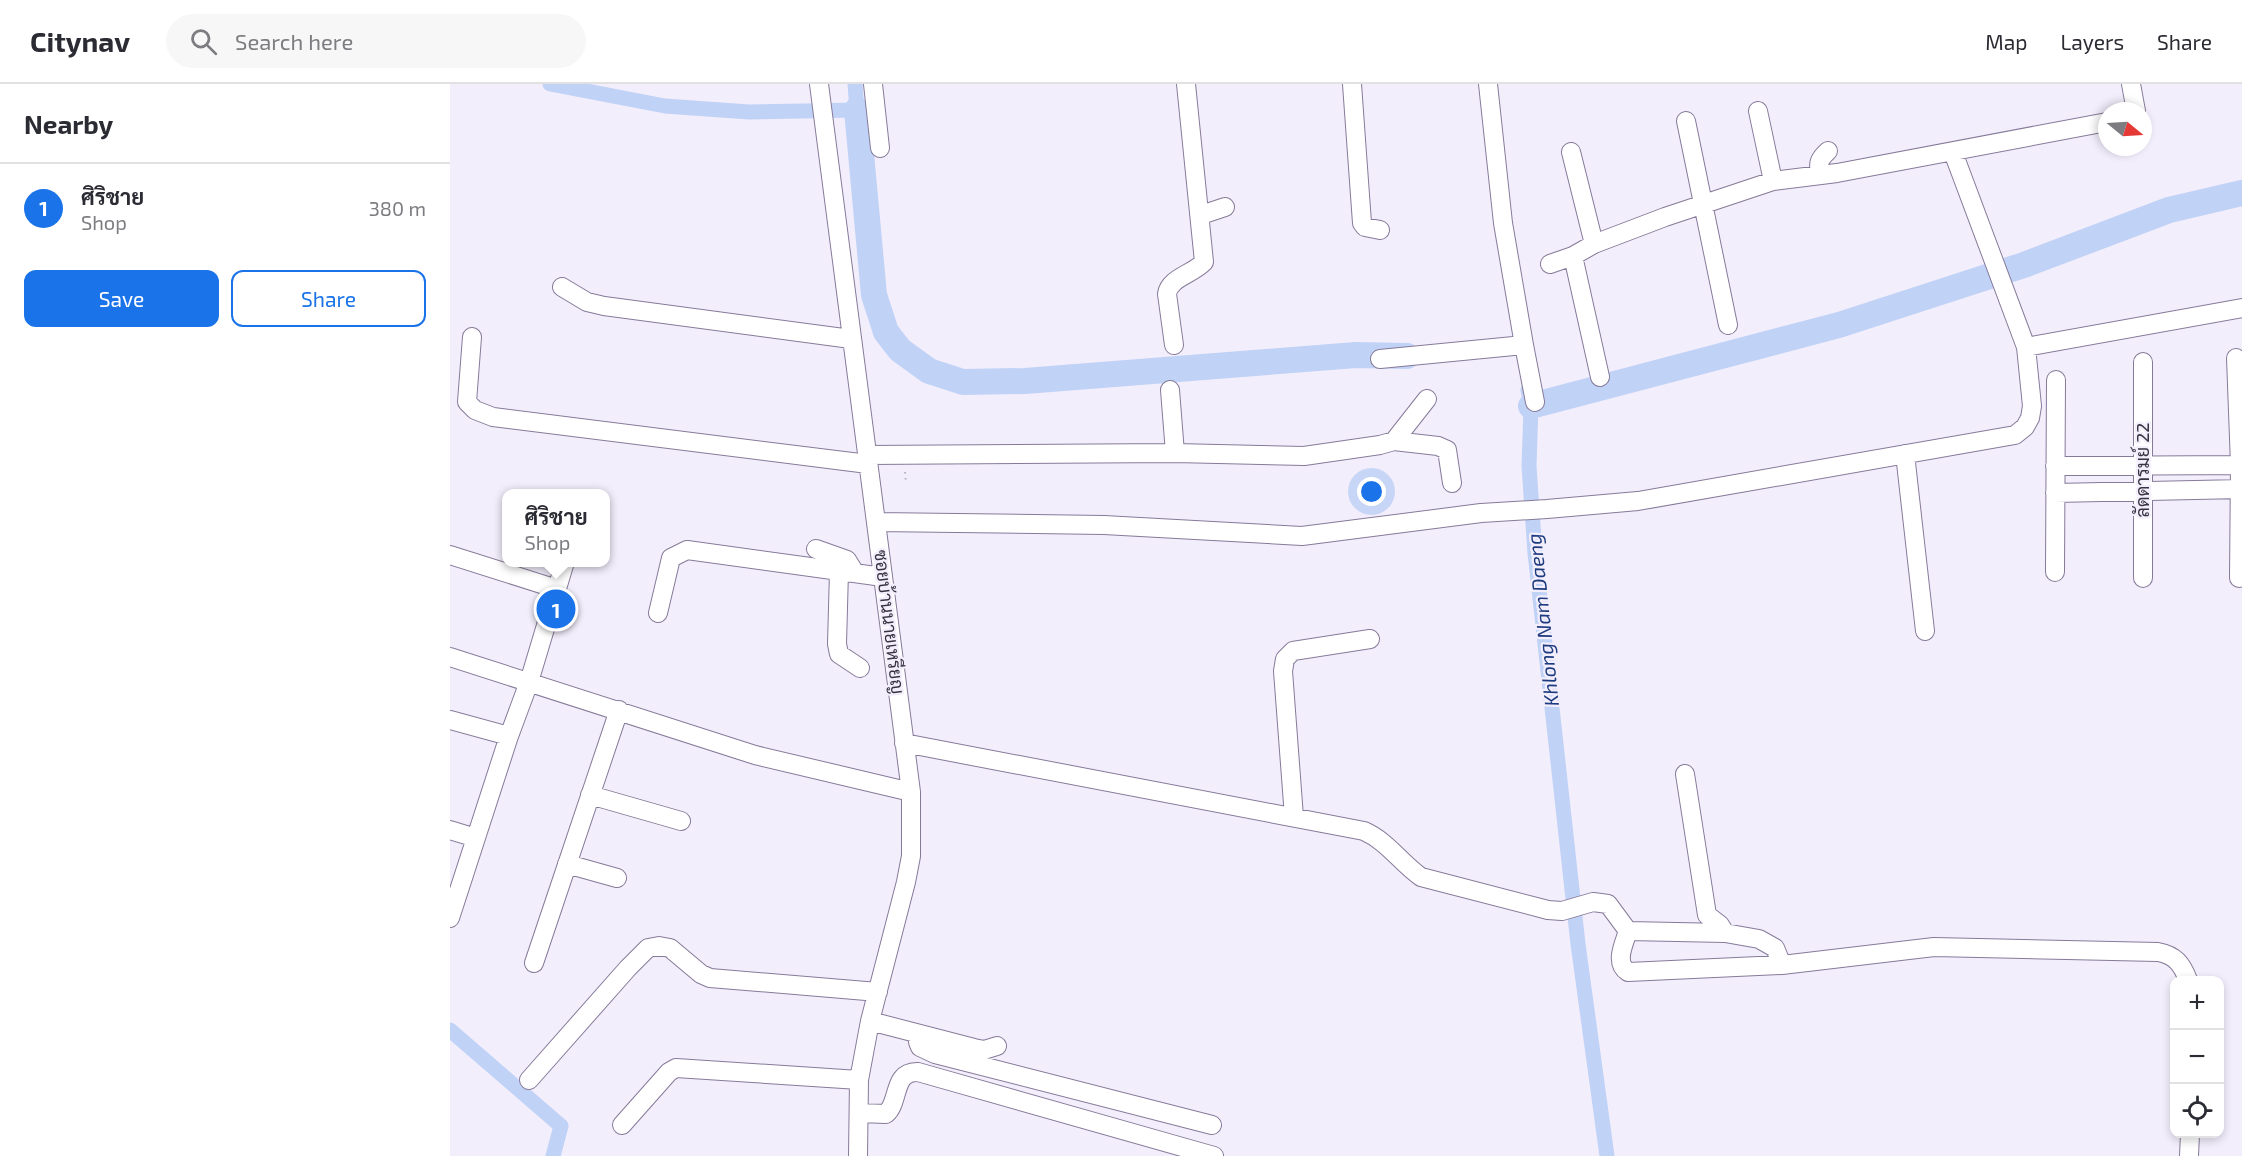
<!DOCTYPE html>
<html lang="en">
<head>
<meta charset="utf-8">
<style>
	:root { --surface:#fff; --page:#f7f7f7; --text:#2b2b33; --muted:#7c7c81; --line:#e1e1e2; --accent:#1a73e8 }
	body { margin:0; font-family:"Exo 2",Sarabun,sans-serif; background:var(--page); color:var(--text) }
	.controls { position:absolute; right:18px; bottom:18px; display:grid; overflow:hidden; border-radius:12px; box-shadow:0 3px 9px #0003 }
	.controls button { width:54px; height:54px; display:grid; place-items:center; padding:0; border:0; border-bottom:2px solid var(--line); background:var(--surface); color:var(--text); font:30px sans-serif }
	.compass { position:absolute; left:1648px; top:18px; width:54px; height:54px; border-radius:50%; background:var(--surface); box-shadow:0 3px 9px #0003; rotate:108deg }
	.you { position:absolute; left:922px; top:408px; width:21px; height:21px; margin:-15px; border:4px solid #fff; border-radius:50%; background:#1a73e8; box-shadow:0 0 0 9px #1a73e833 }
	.badge { display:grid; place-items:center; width:39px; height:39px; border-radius:50%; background:var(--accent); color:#fff; font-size:20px; font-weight:700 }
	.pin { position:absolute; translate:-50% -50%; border:3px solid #fff; box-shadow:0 2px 6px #0006 }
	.popup { position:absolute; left:52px; top:405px; width:108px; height:78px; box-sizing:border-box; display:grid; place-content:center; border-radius:12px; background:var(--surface); filter:drop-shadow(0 2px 4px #0005); font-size:20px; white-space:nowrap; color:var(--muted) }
	.popup b { font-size:22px; color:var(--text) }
	.popup::after { content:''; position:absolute; left:50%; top:100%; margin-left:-12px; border:12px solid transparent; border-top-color:var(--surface) }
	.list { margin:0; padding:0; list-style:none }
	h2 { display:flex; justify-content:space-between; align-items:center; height:78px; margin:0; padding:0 24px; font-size:26px }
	h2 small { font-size:20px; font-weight:400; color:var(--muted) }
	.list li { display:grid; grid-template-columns:39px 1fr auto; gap:18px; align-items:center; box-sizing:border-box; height:90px; padding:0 24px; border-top:2px solid var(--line) }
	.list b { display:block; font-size:22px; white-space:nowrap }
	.list p { margin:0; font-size:20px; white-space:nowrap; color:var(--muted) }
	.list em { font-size:20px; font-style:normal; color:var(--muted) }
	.actions { display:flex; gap:12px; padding:18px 24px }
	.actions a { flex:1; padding:14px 0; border:2px solid var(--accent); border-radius:12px; text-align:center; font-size:21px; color:var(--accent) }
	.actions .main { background:var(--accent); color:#fff }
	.icon { flex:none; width:33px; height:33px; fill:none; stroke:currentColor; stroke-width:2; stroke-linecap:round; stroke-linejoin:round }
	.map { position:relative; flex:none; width:1792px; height:1072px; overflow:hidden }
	header { display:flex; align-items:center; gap:36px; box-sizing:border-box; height:84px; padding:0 30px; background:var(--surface); border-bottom:2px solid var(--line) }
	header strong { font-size:28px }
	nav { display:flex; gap:33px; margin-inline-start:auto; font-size:21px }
	.search { width:420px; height:54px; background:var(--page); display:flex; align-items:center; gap:15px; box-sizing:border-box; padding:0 21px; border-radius:33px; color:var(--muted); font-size:22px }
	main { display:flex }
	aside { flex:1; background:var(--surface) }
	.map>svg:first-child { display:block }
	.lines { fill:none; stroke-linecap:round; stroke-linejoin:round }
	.canal { stroke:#c0d2f6; stroke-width:15 }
	.river { stroke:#c0d2f6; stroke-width:26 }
	.minor-casing { stroke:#867a99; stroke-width:20 }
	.path { stroke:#b7b2c0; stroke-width:2; stroke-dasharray:1.5 4.5; stroke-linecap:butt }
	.minor { stroke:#fff; stroke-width:18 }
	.labels { text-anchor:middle; stroke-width:4.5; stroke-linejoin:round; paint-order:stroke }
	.street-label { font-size:18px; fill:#383340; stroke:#f3eefc }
	.water-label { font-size:20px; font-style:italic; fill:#1d3b7f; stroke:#f3eefc }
</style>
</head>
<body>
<header>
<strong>Citynav</strong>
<div class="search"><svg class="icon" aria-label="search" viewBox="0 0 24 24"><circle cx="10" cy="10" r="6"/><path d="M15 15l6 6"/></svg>Search here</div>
<nav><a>Map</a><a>Layers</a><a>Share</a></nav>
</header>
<main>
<aside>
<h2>Nearby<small></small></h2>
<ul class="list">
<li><span class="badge">1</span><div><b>ศิริชาย</b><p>Shop</p></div><em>380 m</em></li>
</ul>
<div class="actions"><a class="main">Save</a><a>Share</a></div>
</aside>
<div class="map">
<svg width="1792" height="1072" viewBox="0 0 1792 1072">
	<rect width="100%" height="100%" fill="#f3eefc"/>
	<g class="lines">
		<path class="canal" d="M100,0L215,22L299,28L407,26L405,0
			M1078,306L1081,322L1079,382L1085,469L1128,860L1157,1072
			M0,946L111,1042L103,1072"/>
		<path class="river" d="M407,26L424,211L436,248L450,266L479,287L513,298L575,297L906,271L957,272
			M1081,322L1389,241L1574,181L1719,126L1792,109"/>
		<defs>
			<path id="minor" d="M369,0L461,708V772L456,798L420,937L409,996L408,1072
				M423,0L430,64
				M902,0L912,139L915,143L930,146
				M1681,0L1686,27
				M1308,27L1323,97
				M1236,37L1278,241
				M1121,68L1144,160
				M1371,91C1367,80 1369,75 1378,67
				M751,131L775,123
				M1123,172L1150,293
				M1100,180L1123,172L1144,160L1215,133L1323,97L1387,89L1657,38
				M112,203L137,218L154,222L401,255
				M22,253L17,318L25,326L43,333L418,380
				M724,261L717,210C719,194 743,190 754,178L736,0
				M1074,261L1085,318
				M1576,263L1792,224
				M1786,274L1790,381L1789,494
				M930,275L1074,261L1053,139L1038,0
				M1693,278V494
				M720,306L725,369
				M944,357L988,362L997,366L1002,399
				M1455,370L1475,547
				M417,371L725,369L854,372L930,361L944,357L977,315
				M1605,382L1792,381
				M1605,409L1792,405
				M426,438L654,441L852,452L1031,429L1097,425L1188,417L1565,351L1575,343L1580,334L1582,322L1576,263L1503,68
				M366,465L397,476L405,489
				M0,471L107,505
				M389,487L387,560L389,570L410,584
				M1605,488L1606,296
				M208,529L221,474L237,466L433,493
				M0,573L305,671L461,708
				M0,636L59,652
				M454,659L914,747C937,757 951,779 971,793L1098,826L1112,827L1143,818L1158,820L1178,847L1275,849L1309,855L1325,864L1332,881
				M1235,690L1257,831L1270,841L1275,849
				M140,711L231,737
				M844,733L833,587L835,575L843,567L920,555
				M0,746L26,754
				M117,780L167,794
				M0,834L59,652L79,598L115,478
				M1178,847C1174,860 1164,879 1178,888L1332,881L1484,863L1708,868C1725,871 1732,880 1738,896
				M84,879L169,626
				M420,937L524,964L534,966L547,962
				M469,950L468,958L470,963L485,970L762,1041
				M79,996L178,884L198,864L209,862L220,864L251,890L260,894L428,908
				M410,1029L436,1030C450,1018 442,987 468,988L764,1072
				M172,1041L219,988L226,984L409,996
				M1739,1072L1740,1050"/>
		</defs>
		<use href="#minor" class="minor-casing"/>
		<path class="path" d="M455,388L456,400"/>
		<use href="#minor" class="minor"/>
	</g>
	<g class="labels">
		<g class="street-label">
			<text transform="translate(1693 386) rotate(-90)" y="6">ลัดดารมย์ 22</text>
			<text transform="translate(439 538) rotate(83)" y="6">ซอยบ้านนายเหรียญ</text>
		</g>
		<g class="water-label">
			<text transform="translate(1093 536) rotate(-96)" y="7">Khlong Nam Daeng</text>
		</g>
	</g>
</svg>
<div class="controls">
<button>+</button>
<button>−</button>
<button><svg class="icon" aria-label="locate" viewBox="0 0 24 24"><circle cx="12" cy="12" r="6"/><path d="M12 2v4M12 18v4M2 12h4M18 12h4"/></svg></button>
</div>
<svg class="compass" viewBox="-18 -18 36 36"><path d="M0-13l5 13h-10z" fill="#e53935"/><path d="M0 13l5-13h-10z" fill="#7c7c81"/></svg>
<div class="you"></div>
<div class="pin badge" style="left:106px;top:525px">1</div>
<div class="popup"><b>ศิริชาย</b>Shop</div>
</div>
</main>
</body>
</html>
